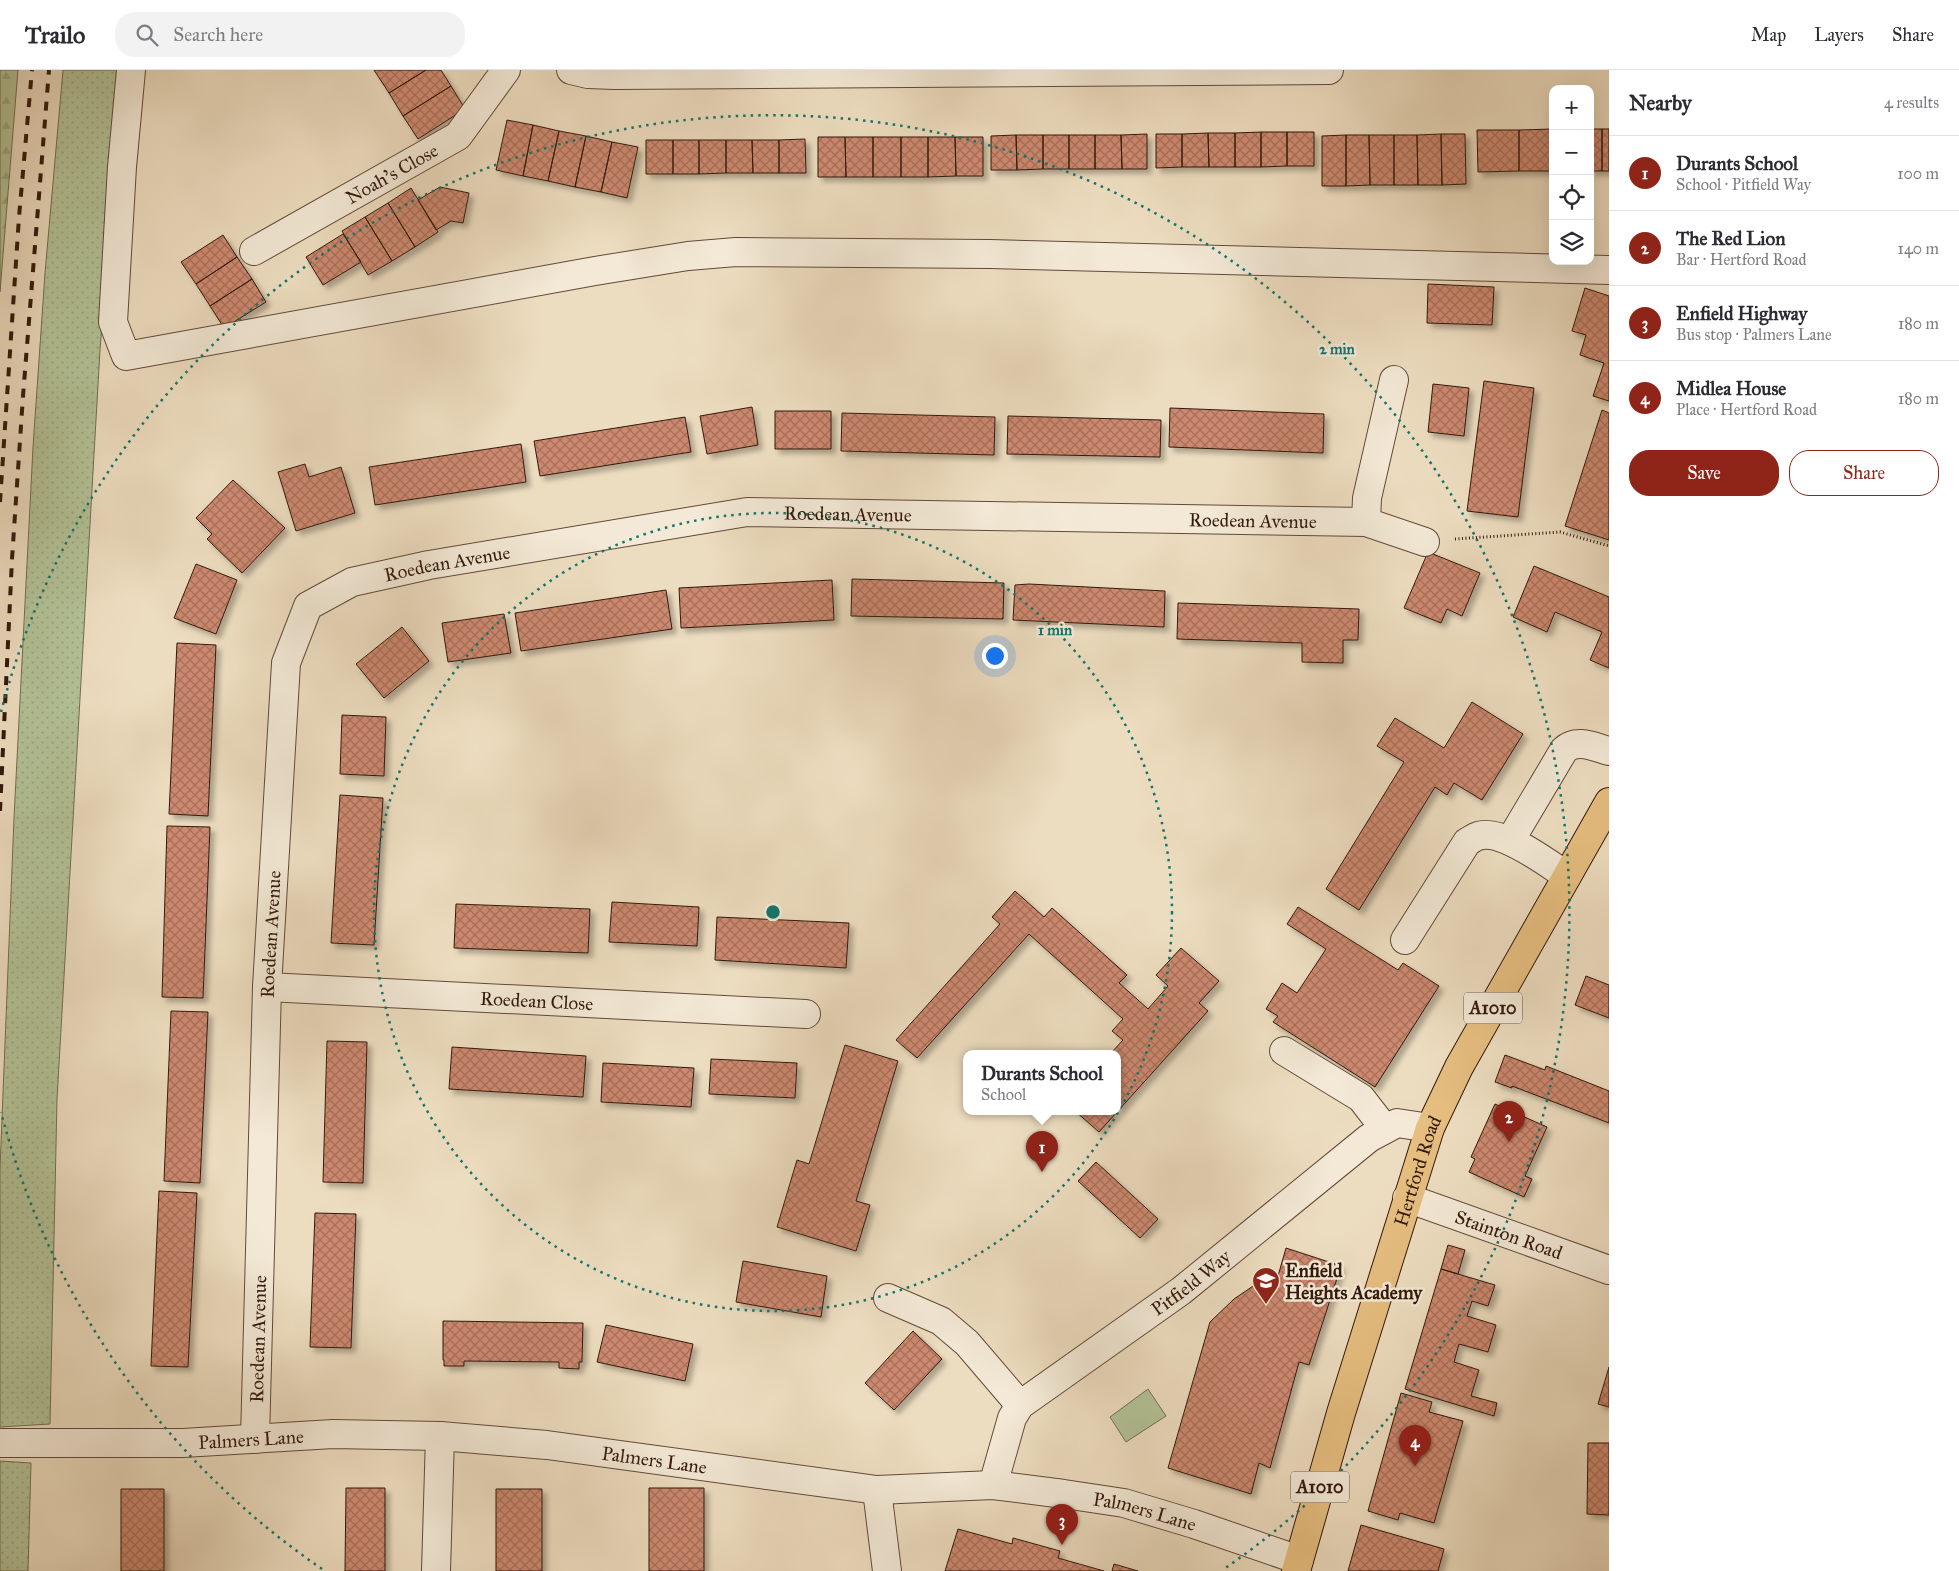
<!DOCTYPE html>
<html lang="en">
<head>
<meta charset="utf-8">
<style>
	:root { --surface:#fff; --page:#f2f2f3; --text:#2b2b33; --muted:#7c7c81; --line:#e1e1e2; --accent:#8f2418 }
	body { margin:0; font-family:"IM FELL Great Primer",serif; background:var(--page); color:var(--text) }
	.controls { position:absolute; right:15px; top:15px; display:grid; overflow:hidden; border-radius:10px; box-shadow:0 5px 20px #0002 }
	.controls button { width:45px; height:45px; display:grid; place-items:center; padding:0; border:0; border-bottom:1px solid var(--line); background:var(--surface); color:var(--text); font:25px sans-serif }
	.you { position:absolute; left:994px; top:585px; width:18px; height:18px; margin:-12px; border:4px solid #fff; border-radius:50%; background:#1a73e8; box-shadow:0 0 0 8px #1a73e833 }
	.badge { display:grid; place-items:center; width:32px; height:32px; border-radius:50%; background:var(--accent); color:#fff; font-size:16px; font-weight:700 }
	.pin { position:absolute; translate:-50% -41px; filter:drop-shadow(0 1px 2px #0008) }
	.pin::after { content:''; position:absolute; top:26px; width:18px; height:15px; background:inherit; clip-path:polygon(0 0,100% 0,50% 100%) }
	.popup { position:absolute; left:963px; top:980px; width:158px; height:65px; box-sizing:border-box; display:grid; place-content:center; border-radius:10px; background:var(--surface); filter:drop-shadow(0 1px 4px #0005); font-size:16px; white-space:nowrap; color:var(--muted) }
	.popup b { font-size:19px; color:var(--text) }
	.popup::after { content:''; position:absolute; left:50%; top:100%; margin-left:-10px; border:10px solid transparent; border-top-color:var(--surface) }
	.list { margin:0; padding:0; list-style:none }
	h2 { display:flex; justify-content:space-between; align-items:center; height:65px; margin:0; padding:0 20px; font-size:21px }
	h2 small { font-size:16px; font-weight:400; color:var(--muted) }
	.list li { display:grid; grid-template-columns:32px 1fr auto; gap:15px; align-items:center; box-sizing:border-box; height:75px; padding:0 20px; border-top:1px solid var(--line) }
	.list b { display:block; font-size:19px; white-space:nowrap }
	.list p { margin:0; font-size:16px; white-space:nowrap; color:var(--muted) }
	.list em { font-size:16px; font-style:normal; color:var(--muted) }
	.actions { display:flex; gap:10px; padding:15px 20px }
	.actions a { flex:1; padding:11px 0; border:1px solid var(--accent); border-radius:20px; text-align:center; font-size:18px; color:var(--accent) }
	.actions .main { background:var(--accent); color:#fff }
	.icon { flex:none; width:28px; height:28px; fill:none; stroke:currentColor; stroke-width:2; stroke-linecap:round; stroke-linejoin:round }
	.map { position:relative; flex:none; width:1609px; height:1501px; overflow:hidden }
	header { display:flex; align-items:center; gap:30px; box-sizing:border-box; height:70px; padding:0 25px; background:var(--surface); border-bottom:1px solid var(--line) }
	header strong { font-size:24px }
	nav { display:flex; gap:28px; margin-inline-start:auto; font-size:18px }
	.search { width:350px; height:45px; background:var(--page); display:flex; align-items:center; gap:12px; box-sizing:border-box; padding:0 18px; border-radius:20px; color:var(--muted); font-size:19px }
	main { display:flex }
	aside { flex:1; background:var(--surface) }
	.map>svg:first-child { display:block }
	.grass { fill:url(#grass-dots); stroke:#736e52 }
	.forest { fill:url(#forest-firs); stroke:#736e52 }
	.park { fill:#b3c297; stroke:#736e52 }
	.building { fill:url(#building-cross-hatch); stroke:#33190c; filter:url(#shadow) }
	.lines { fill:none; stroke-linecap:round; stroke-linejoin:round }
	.minor-casing { stroke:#624a39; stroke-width:30 }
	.major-casing { stroke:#33190c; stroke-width:30 }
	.path { stroke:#33190c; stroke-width:3; stroke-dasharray:1 2.5; stroke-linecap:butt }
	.minor { stroke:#f3e9d6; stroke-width:28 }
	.major { stroke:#e6be80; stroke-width:28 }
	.rail { stroke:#33190c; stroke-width:4; stroke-dasharray:9 9; stroke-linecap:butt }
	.ring { fill:none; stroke:#0f766e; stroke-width:2.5; stroke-dasharray:2.5 5 }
	.labels { text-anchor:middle; stroke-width:5; stroke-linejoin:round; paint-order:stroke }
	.shield { fill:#f3e9d6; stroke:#6d5749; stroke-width:1 }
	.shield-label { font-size:18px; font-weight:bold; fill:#33190c }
	.street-label { font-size:19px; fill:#33190c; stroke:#f3e9d6 }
	.poi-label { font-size:19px; font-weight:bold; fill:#33190c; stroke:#f3e9d6; text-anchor:start }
	.centre { fill:#0f766e; stroke:#f3e9d6; stroke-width:2.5 }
	.ring-label { font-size:15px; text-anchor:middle; font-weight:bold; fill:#0f766e; stroke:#f3e9d6; stroke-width:5; stroke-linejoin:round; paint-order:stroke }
</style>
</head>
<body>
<header>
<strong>Trailo</strong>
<div class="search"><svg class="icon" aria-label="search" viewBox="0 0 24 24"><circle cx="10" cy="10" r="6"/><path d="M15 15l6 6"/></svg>Search here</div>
<nav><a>Map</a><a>Layers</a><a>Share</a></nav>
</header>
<main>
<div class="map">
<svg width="1609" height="1501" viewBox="0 0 1609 1501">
	<defs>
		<pattern id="grass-dots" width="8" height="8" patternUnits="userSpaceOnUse" patternTransform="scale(1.25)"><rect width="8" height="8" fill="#b3c297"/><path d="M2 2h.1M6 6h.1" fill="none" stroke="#9aa681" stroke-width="1.8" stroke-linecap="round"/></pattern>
		<pattern id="forest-firs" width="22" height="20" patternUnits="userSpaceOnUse" patternTransform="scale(1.25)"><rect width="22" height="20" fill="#b3c297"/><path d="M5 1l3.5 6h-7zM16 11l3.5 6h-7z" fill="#9aa681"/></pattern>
		<pattern id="building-cross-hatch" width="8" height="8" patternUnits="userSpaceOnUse" patternTransform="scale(1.25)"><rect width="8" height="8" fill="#cd896f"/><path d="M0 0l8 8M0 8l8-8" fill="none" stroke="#a76f5a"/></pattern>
		<filter id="shadow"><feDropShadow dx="4.5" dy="4.5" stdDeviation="2.5" flood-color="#0004"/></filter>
	</defs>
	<rect width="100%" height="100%" fill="#edddc0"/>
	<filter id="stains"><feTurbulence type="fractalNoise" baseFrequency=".004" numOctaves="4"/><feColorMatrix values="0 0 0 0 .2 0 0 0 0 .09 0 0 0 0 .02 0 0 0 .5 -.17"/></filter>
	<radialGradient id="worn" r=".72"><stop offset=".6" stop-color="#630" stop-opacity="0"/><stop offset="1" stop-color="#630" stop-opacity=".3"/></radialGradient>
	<path class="grass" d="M63,0H122L100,280L57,1029L50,1354L0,1357V1099L14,748L33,377L45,203Z
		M0,1391L31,1393L28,1501H0Z"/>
	<path class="forest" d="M0,0H18L0,222Z"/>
	<path class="park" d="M1148,1319L1166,1346L1126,1372L1110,1347Z"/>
	<path class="building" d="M374,0H426L389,23Z
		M426,0H441L451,16L403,46L389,23Z
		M451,16L465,39L418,69L403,46Z
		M507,50L533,55L523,106L496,100Z
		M533,55L559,61L548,111L523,106Z
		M1553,59V101H1519V60Z
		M1590,59H1602V101H1590Z
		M1602,59H1609V101H1602Z
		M1477,60H1519V101L1478,102Z
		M559,61L586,66L575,117L548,111Z
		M1261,62V97H1235V63Z
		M1261,62H1287V96L1261,97Z
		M1287,62H1314V96H1287Z
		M1208,63L1209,97H1182V64Z
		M1208,63H1235V97H1209Z
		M1147,64V99H1122L1121,65Z
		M1156,64H1182V97L1156,98Z
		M1441,64H1465L1466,114L1442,115Z
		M1441,64L1442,115H1418L1417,65Z
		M1016,65L1017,100H991V66Z
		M1016,65H1043V99L1017,100Z
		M1043,65H1069V99H1043Z
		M1069,65H1095V99H1069Z
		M1095,65H1121L1122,99H1095Z
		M1346,65V116H1322V66Z
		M1346,65H1369L1370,115L1346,116Z
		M1369,65H1394V115H1370Z
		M1394,65H1417L1418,115H1394Z
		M586,66L612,72L601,122L575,117Z
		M818,67H845L846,107H818Z
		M845,67H873V107H846Z
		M873,67H901V107H873Z
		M901,67H928V107H901Z
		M928,67H955L956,106L928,107Z
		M955,67H983V106H956Z
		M805,69L806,103H779V70Z
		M646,70H673V104H646Z
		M673,70H699V104H673Z
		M699,70H726V103L699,104Z
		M726,70H752L753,103H726Z
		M752,70H779V103H753Z
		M612,72L638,77L627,128L601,122Z
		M440,117L469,123L463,153L451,151L436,160L418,130Z
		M411,118L438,162L415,177L388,133Z
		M388,133L415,177L392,191L365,147Z
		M365,147L392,191L368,205L342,161Z
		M343,164L361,192L323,215L306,187Z
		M223,165L237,187L196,214L181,192Z
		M237,187L252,209L210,236L196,214Z
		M252,209L266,232L224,258L210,236Z
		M1428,214L1494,217L1492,255L1427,253Z
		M1585,218L1609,226V331L1593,326L1604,293L1580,285L1586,265L1572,261Z
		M1484,311L1534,318L1518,447L1467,441Z
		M1433,314L1469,318L1464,366L1428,362Z
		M752,337L758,375L707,384L700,346Z
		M1170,338L1324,344L1323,383L1169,377Z
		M1602,340L1609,343V470L1565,456Z
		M775,341H831V379H775Z
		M842,343L995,347L994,385L841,381Z
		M1008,346L1161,350L1160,387L1007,384Z
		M685,347L691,382L540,406L534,371Z
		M521,374L526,412L375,435L369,397Z
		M305,394L309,407L341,397L355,443L296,461L278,402Z
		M233,410L285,458L242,503L207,469L212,464L196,448Z
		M1428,482L1480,503L1462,546L1447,539L1441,553L1404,538Z
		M196,494L237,510L216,564L174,548Z
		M1534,496L1609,527V598L1590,590L1602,562L1555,542L1547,562L1513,547Z
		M852,509L1004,513L1003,549L851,546Z
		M832,510L834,550L681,558L679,518Z
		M1029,514L1165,521L1164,557L1013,550L1015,515Z
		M666,520L672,559L521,581L515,543Z
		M1178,533L1359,539L1358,570H1343V593L1302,592V573L1177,569Z
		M504,544L511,583L448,592L442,553Z
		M402,557L429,591L384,628L356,594Z
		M177,573L216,575L208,746L169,744Z
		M1472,632L1523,664L1482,730L1454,713L1447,725L1435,717L1359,840L1326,819L1404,692L1377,676L1395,648L1444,678Z
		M342,645L386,647L384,706L340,704Z
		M340,725L383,728L374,875L331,873Z
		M167,756L210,757L203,928L162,927Z
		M1015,821L1044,847L1052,838L1127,905L1119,913L1148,939L1168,916L1156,905L1181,878L1219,911L1199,933L1208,941L1099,1062L1075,1041H1117V983H1111L1123,970L1112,961L1123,949L1029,864L917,988L896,970L1000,854L992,847Z
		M612,832L699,837L697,876L609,872Z
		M456,834L590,839L588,883L454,878Z
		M1298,837L1398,900L1403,893L1439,916L1375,1017L1273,952L1278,946L1266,939L1282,913L1297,923L1326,879L1287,854Z
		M717,847L849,853L846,898L715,890Z
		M1586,906L1609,915V948L1575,935Z
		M171,941L208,942L200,1113L164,1111Z
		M327,971L367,972L363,1113L323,1112Z
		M845,975L898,991L856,1131L870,1135L856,1181L777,1157L797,1090L809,1094Z
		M452,977L586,986L583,1027L449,1019Z
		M1505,985L1545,1000L1546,996L1609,1021V1053L1512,1016V1018L1495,1012Z
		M711,989L797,993L795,1028L709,1024Z
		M603,993L694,998L691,1037L601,1032Z
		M1495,1034L1547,1057L1525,1106L1532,1109L1524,1127L1469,1102L1475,1089L1471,1087Z
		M1096,1092L1158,1149L1140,1168L1078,1111Z
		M159,1121L197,1123L188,1297L151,1296Z
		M315,1143L356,1144L351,1278L310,1277Z
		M1448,1175L1465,1180L1458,1204L1441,1199Z
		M1286,1178L1341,1196L1309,1295L1299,1292L1270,1398L1259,1393L1251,1424L1168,1398L1210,1252L1234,1229L1256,1214L1274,1220Z
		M743,1191L827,1206L821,1247L736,1232Z
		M1441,1199L1495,1215L1488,1236L1472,1231L1467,1246L1496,1255L1488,1282L1459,1274L1454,1292L1479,1300L1471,1326L1497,1333L1494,1346L1405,1319Z
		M443,1251L583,1253L582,1292H579V1299L559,1298V1292L464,1291V1296H444V1290H443Z
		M606,1255L693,1274L685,1311L597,1292Z
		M913,1261L942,1289L894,1340L865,1313Z
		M1609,1297V1337L1598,1334Z
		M1401,1323L1432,1332L1429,1342L1463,1351L1434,1453L1400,1443L1398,1450L1368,1441Z
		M1588,1373H1609V1445L1587,1444Z
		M346,1418H385V1501H345Z
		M649,1418H704V1501H649Z
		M121,1419H164V1501H121Z
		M496,1419H542V1501H496Z
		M1361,1455L1444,1479L1438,1501H1348Z
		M958,1459L1012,1474L1013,1468L1060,1481L1058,1488L1104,1501H945Z
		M1114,1494L1138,1501H1112Z"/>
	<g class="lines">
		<defs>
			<g id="minor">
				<path d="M131,0L122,97L113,252L126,286L595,201L688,186L736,182L990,184L1609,200"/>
				<path d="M571,0L588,4L614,5L1329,0"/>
				<path id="s1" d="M254,181L458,66L506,0"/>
				<path d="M1366,452L1367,428L1394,310"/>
				<path d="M1510,771L1564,680C1577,668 1594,677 1609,681"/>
				<path d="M1405,870L1467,772C1471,770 1474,767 1478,766C1502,758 1547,793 1567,806"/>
				<path id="s2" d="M267,917L806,944"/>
				<path d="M1284,981L1361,1028L1385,1059"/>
				<path id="s3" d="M1407,1128L1609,1200"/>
				<path d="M888,1228L941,1251L967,1273L1020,1335"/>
				<path id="s4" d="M255,1369L267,917L286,593L308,536L352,512L429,495L747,442L1366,452L1425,472"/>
				<path id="s5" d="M0,1373H183L333,1364L440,1366L547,1375L877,1420L993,1415L1064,1424L1124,1433L1194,1454L1299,1490"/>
				<path id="s6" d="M993,1415L1012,1348L1020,1335L1181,1221L1369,1068L1397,1053L1430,1058"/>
				<path d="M877,1420L887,1501"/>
				<path d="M436,1501L440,1366"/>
			</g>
			<g id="major">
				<path id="s7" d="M1296,1501L1341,1343L1430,1058L1459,997L1609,732"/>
			</g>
		</defs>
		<use href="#minor" class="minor-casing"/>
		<use href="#major" class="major-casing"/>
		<path class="path" d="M1455,469L1560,462L1609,476"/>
		<use href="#minor" class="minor"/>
		<use href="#major" class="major"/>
		<path class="rail" d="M0,432L19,147L32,0
			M0,741L12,489L23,326L49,0"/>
	</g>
	<g class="ring">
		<circle cx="773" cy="842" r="399"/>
		<path d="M322 1499A797 797 0 0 1 1 1042M1 642A797 797 0 1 1 1224 1499"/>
	</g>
	<defs>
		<symbol id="school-pin" viewBox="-11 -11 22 30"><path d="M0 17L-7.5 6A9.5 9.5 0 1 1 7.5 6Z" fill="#8f2418" stroke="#f3e9d6"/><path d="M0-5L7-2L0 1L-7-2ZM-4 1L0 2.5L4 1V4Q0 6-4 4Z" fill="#fff"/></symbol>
	</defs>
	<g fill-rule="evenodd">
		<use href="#school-pin" x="1250" y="1195" width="32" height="43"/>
	</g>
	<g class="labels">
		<g class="shield">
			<rect x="1464" y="922.5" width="58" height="31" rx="4"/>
			<rect x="1291" y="1401.5" width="58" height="31" rx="4"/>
		</g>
		<g class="shield-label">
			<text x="1493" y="944">A1010</text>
			<text x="1320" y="1423">A1010</text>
		</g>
		<g class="street-label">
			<text dy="7" stroke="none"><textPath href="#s1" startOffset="158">Noah's Close</textPath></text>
			<text dy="7" stroke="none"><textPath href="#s4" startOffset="1390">Roedean Avenue</textPath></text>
			<text dy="7" stroke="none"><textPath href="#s4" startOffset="1795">Roedean Avenue</textPath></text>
			<text dy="7" stroke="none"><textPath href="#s4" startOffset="985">Roedean Avenue</textPath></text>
			<text dy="7" stroke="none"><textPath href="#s4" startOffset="505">Roedean Avenue</textPath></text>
			<text dy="7" stroke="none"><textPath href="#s2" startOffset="270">Roedean Close</textPath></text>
			<text dy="7" stroke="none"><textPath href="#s7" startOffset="418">Hertford Road</textPath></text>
			<text dy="7" stroke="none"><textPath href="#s3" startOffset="108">Stainton Road</textPath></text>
			<text dy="7" stroke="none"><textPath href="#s6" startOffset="295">Pitfield Way</textPath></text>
			<text dy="7" stroke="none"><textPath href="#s4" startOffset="100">Roedean Avenue</textPath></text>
			<text dy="7" stroke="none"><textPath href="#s5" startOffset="251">Palmers Lane</textPath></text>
			<text dy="7" stroke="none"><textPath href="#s5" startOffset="656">Palmers Lane</textPath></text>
			<text dy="7" stroke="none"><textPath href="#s5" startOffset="1151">Palmers Lane</textPath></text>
		</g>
		<g class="poi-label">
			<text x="1285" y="1207">Enfield<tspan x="1285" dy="22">Heights Academy</tspan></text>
		</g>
	</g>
	<circle cx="773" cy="842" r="8" class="centre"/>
	<g class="ring-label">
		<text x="1337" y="284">2 min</text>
		<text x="1055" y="565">1 min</text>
	</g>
	<rect width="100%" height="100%" filter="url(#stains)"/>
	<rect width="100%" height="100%" fill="url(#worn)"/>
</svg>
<div class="controls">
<button>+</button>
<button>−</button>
<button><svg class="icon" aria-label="locate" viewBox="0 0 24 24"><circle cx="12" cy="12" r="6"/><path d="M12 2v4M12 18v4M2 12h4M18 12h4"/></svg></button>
<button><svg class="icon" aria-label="layers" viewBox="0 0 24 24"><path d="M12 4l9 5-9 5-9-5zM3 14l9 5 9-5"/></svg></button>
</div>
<div class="you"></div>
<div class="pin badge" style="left:1042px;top:1102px">1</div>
<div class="popup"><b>Durants School</b>School</div>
<div class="pin badge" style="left:1509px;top:1072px">2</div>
<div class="pin badge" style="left:1062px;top:1475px">3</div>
<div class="pin badge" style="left:1415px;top:1396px">4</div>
</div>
<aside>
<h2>Nearby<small>4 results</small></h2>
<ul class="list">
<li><span class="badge">1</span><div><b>Durants School</b><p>School · Pitfield Way</p></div><em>100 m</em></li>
<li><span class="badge">2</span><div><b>The Red Lion</b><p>Bar · Hertford Road</p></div><em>140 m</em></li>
<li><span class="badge">3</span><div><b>Enfield Highway</b><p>Bus stop · Palmers Lane</p></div><em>180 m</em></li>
<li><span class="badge">4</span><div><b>Midlea House</b><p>Place · Hertford Road</p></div><em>180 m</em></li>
</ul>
<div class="actions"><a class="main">Save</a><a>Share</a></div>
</aside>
</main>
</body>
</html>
